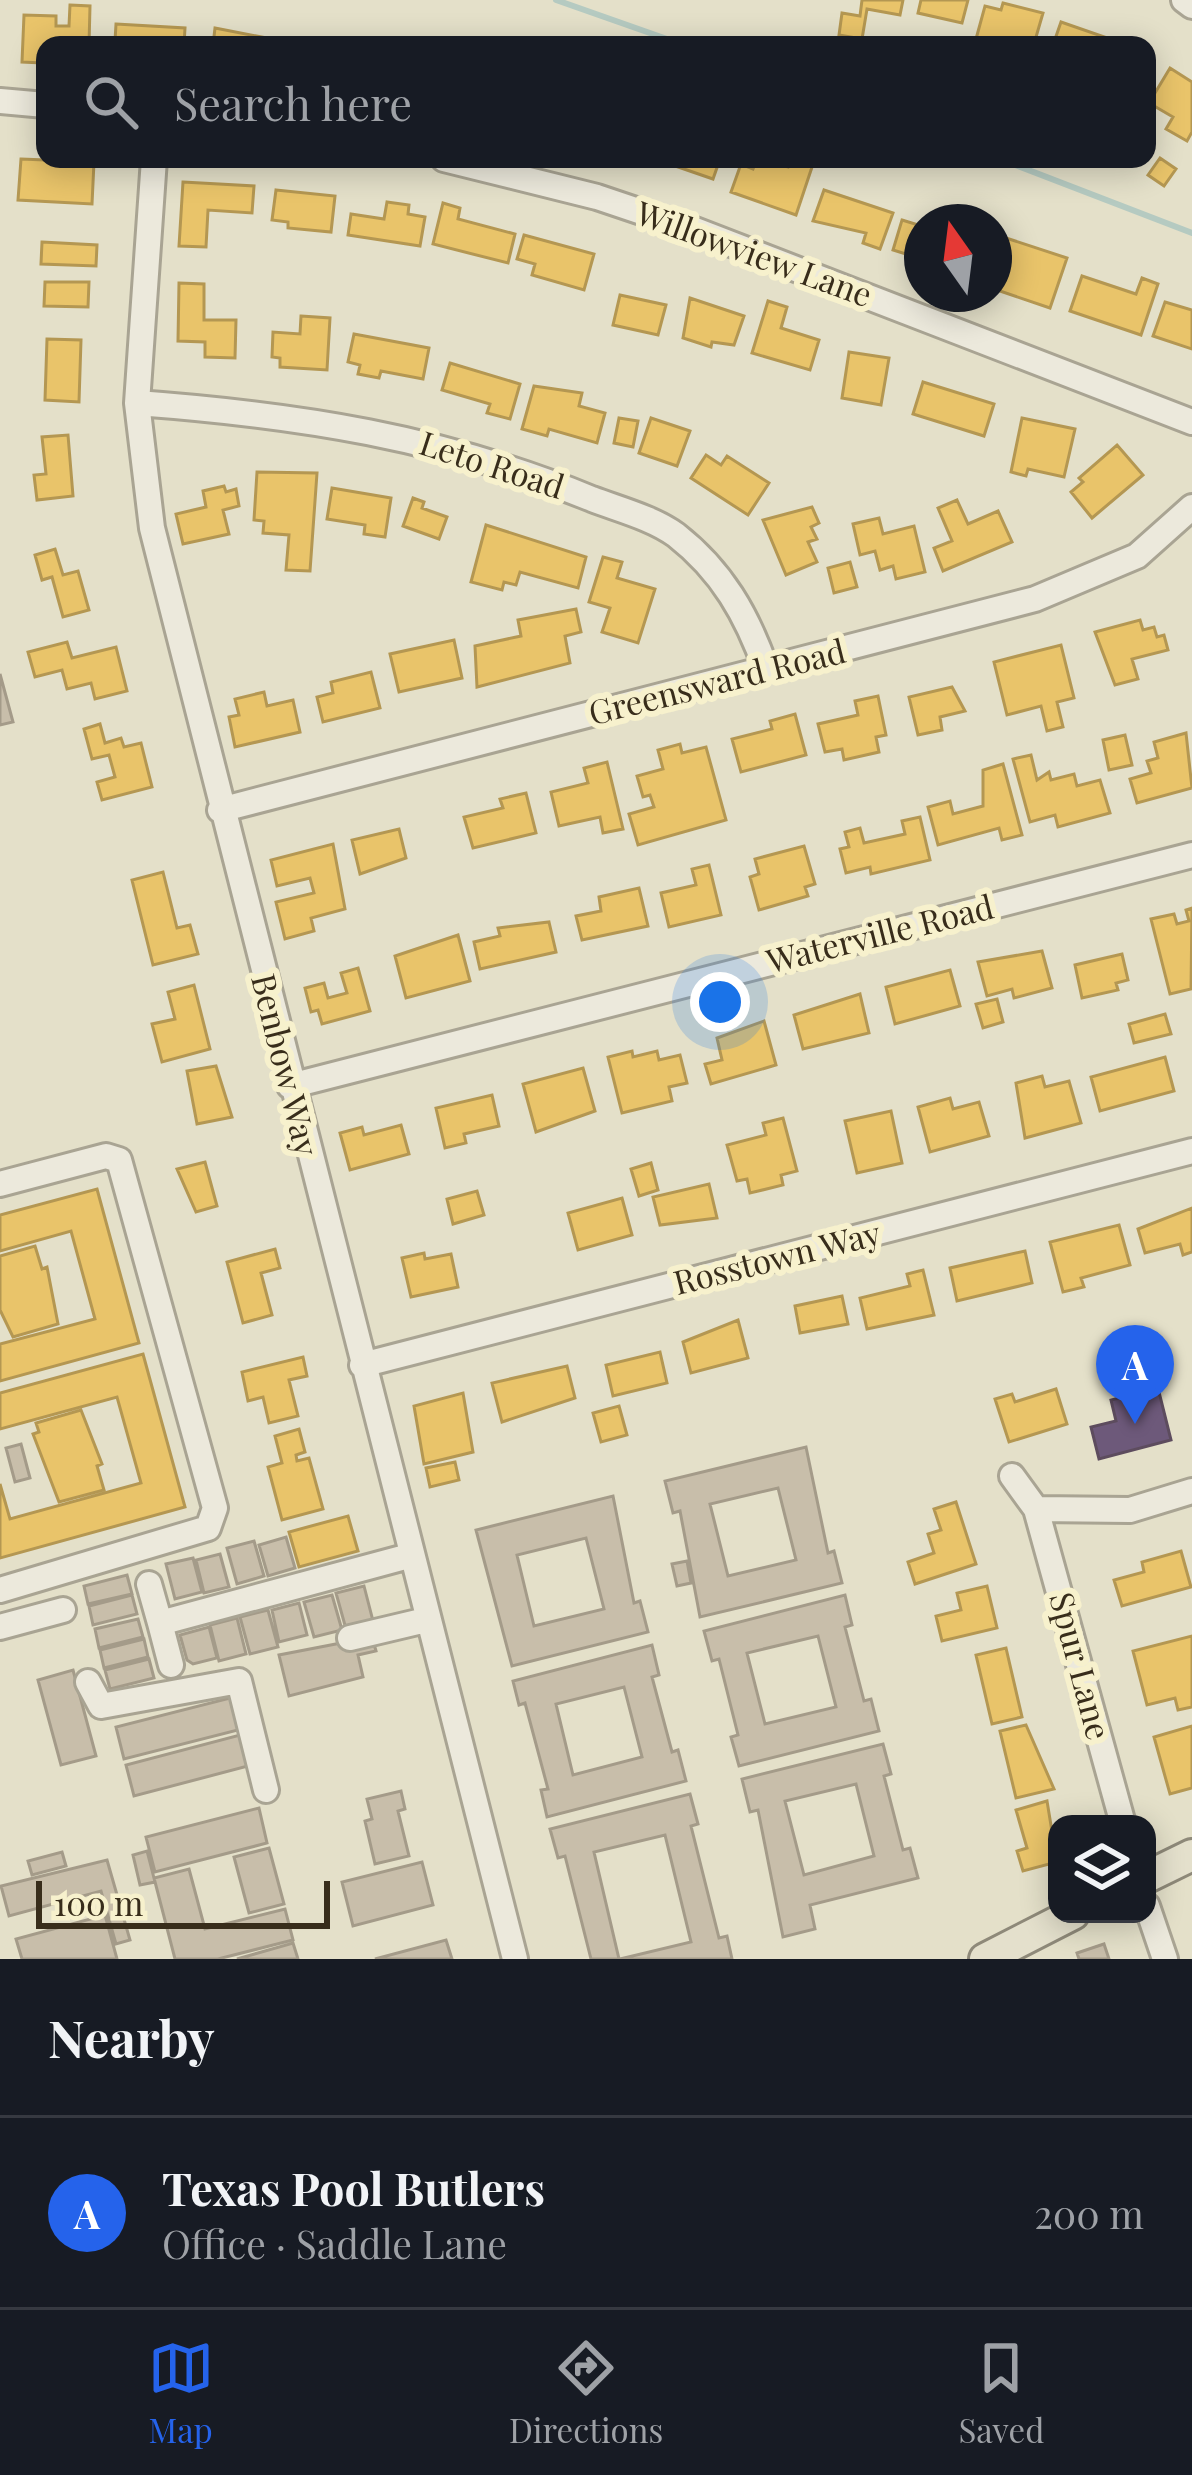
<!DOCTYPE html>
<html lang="en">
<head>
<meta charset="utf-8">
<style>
	:root { --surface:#171b24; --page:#20242c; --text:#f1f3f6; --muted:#9ea1a6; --line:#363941; --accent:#2563eb }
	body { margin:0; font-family:"Playfair Display",serif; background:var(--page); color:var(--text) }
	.controls { position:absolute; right:36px; bottom:36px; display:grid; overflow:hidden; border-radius:24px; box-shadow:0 6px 30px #0003 }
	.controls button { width:108px; height:108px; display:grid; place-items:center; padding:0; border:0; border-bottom:3px solid var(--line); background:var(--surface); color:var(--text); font:60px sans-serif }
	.compass { position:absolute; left:904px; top:204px; width:108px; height:108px; border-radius:50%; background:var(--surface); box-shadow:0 6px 30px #0003; rotate:346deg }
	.scale { position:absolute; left:36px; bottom:30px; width:294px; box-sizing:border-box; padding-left:12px; border:6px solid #382d1b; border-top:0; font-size:33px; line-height:42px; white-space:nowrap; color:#382d1b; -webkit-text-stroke:9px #f7f1cd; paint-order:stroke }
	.you { position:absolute; left:720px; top:1002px; width:42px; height:42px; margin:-30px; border:9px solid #fff; border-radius:50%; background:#1a73e8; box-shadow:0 0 0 18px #1a73e833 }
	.badge { display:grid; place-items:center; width:78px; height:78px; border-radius:50%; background:var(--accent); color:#fff; font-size:39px; font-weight:700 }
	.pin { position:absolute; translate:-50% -99px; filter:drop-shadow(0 3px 6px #0008) }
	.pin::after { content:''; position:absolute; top:63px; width:42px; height:36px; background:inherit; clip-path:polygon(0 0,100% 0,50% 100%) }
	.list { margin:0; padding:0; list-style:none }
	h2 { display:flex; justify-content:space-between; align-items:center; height:156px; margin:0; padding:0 48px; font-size:51px }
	h2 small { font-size:39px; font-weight:400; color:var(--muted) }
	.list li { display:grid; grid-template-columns:78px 1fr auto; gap:36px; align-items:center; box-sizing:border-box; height:192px; padding:0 48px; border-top:3px solid var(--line) }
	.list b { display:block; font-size:45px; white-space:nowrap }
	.list p { margin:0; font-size:39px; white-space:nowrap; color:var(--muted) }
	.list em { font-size:39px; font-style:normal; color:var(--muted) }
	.icon { flex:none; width:66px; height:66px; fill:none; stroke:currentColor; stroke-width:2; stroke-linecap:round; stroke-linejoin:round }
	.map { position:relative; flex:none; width:1192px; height:1959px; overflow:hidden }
	.search { position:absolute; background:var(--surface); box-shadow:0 6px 30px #0003; left:36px; right:36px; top:36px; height:132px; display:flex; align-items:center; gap:30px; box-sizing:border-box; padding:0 42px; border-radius:24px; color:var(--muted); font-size:45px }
	.sheet { height:348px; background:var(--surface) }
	nav { display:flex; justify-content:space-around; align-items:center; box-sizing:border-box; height:168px; border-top:3px solid var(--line); background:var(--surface); font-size:33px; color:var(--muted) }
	nav a { display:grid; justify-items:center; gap:6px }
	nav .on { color:var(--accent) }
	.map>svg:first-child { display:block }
	.homes { fill:#e9c46a; stroke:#b49752; stroke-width:3 }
	.offices { fill:#6d597a; stroke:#5d4c5e; stroke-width:3 }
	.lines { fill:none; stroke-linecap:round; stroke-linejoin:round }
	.stream { stroke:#b5cac1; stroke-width:6 }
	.building { fill:#c8beaa; stroke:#a49b89; stroke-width:3; fill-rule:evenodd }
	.minor-casing { stroke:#a9a493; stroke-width:30 }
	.major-casing { stroke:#8e8979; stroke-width:36 }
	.minor { stroke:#ece9dc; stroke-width:24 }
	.major { stroke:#e4e0cc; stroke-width:30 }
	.labels { text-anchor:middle; stroke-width:12; stroke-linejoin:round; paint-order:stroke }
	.street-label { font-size:33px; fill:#382d1b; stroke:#f7f1cd }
</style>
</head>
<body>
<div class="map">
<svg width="1192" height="1959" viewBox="0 0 1192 1959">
	<rect width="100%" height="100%" fill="#e4e0c9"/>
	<path class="homes" d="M862,0H903L900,15L867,9L862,39L839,35L842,13L860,16Z
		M921,0H968L962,23L918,13Z
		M1003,3L1043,13L1034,44L976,39L985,6L1001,10Z
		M70,5L90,6L89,45H45L42,63L22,62L24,15L56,16V26H69Z
		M1061,22L1122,43L1121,45H1053Z
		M116,24L185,28L184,45L115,41Z
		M215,28L272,39L271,45H213Z
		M1170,68L1192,82V132L1187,141L1166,129L1173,117L1149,103Z
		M1160,158L1176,169L1164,186L1148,175Z
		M21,159L94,162L92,204L18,200Z
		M655,159H720L713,179Z
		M757,159L788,167L790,159L813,164L796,215L731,192L741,164L753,169Z
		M183,182L254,186L252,213L208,210L206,247L179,246Z
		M276,190L335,196L331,232L288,228V222L272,220Z
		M824,190L893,213L880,249L863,243L866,233L813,221Z
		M387,202L409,205L408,214L425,217L420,246L348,235L351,214L384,219Z
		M443,203L460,208L458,219L515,234L508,263L433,244Z
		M902,220L922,226V259L893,250Z
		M524,235L594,254L584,290L532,275L535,264L517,259Z
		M1006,238L1067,258L1050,308L994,289Z
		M42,242L97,245L96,266L41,264Z
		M1082,276L1136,294L1142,278L1158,284L1141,335L1070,311Z
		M45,282H89L88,307L44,306Z
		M179,283L204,284V320H236L235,358L205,357V342L178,341Z
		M620,295L666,305L658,335L613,325Z
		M690,298L744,316L734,345L712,342L711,347L683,338Z
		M768,301L787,307L781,328L819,340L810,370L752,353Z
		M1165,302L1192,310V349L1153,336Z
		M301,316L330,318L327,370L280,367V358L272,357L273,332L300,334Z
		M354,334L429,348L423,379L381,371L379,378L358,374L360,365L348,362Z
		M47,339L81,340L79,402L45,400Z
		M849,352L889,358L881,405L842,398Z
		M450,363L520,384L510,419L487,413L490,404L442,390Z
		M923,382L994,404L984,436L913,414Z
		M534,386L582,393L579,406L605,413L597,443L549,429L547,436L522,429Z
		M619,418L638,421L633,447L614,443Z
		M651,418L690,431L677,466L639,453Z
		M1022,418L1075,429L1064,477L1028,469L1026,476L1011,472Z
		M68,435L73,496L37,500L34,475L46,474L42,437Z
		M1117,445L1143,475L1092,518L1071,492L1083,482L1079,478Z
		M706,455L721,465L727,456L769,483L748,515L691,478Z
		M257,472L317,473L310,571L286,570L289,535L263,533L264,521L254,520Z
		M224,486L226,492L236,489L239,506L223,510L229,534L183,544L176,514L206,507L203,491Z
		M332,488L391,498L385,537L364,534L365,525L327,519Z
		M413,498L424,502L422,508L447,517L439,539L403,526Z
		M957,500L968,524L998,511L1012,542L943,571L934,548L952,541L938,508Z
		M812,507L819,523L811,527L817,539L808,542L817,562L786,575L763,520Z
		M879,518L883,534L914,526L925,572L896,579L893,566L880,570L875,551L860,555L853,524Z
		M486,525L586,557L578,588L520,572L516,585L504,582L502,590L471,582Z
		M55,549L63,575L78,571L89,610L63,617L52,577L42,580L35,555Z
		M603,557L622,562L617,578L655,589L638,643L602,632L610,608L589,602Z
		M850,562L857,587L834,593L828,568Z
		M576,609L581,632L565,636L570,663L477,687L475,646L521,636L518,620Z
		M1140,620L1143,630L1154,627L1157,637L1164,635L1168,650L1132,659L1138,679L1115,685L1095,632Z
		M454,640L462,678L399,692L390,654Z
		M67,642L72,658L116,647L127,691L95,699L91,683L67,689L62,670L35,677L28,652Z
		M1061,645L1074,698L1057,702L1063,727L1047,731L1041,706L1007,715L994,662Z
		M371,672L380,708L323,722L317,697L333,693L331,682Z
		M952,687L965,711L940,717L942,730L918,735L909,697Z
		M264,692L267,706L293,700L300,732L235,747L229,717L239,715L235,699Z
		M878,696L886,735L876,737L879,752L844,760L842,749L825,752L818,724L858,715L855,701Z
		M795,714L806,755L741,772L732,739L772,729L770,721Z
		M100,724L105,743L121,738L124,747L141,743L152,787L102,800L97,782L115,777L109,755L92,759L84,729Z
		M1186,733L1192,788L1137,803L1130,779L1151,773L1147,761L1158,758L1154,742Z
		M1125,735L1132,765L1109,770L1103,740Z
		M680,744L682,753L706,747L726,820L638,845L629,814L654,807L650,795L643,797L637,776L663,769L658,750Z
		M1031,755L1037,780L1049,772L1051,780L1074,774L1077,786L1100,780L1110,813L1058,827L1055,815L1030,822L1013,759Z
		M607,762L623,829L603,833L600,817L559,826L551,792L588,783L584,768Z
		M1003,764L1022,835L1002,840L999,828L938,845L928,807L950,801L953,814L983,806V770Z
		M526,793L536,833L473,848L464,817L503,808L500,799Z
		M920,817L930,860L871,874L870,867L846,873L840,849L849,847L845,832L860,828L864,843L905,834L902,821Z
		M399,829L406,858L360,874L352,840Z
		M333,844L345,909L311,918L314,931L285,939L276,902L314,893L310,878L277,886L271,860Z
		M804,846L815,884L805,887L808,896L759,910L750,877L759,874L755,859Z
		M709,865L721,915L669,927L661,893L696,885L692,869Z
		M163,872L177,928L190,925L198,954L153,965L132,880Z
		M639,888L648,926L582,940L576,916L601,911L599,897Z
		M1192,908L1191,989L1170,994L1151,919L1174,914L1177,924L1189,921L1186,910Z
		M549,922L556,952L480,969L474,942L500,936L498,928Z
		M458,935L470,981L406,998L395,956Z
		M1042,951L1052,988L1014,998L1012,989L987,996L978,962Z
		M1122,954L1128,980L1116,983L1118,990L1082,998L1075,965Z
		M358,968L370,1011L322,1024L318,1010L311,1012L305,988L324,983L328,998L347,993L341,973Z
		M950,970L960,1006L895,1024L886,987Z
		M194,985L210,1049L162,1062L152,1024L175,1019L168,992Z
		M860,994L869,1033L803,1049L794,1015Z
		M997,999L1003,1022L983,1028L976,1004Z
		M1165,1014L1171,1034L1134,1043L1129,1024Z
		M764,1021L776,1065L711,1084L705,1064L722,1060L717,1038Z
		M632,1051L633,1057L657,1051L659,1060L680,1055L687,1083L669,1087L672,1101L622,1113L608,1057Z
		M1165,1057L1174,1091L1100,1111L1091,1077Z
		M216,1066L232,1117L197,1124L187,1071Z
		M583,1068L595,1111L536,1132L523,1084Z
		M1042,1076L1045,1087L1069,1081L1081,1123L1025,1138L1016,1083Z
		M492,1095L499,1126L464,1134L466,1143L445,1148L436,1108Z
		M950,1098L953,1109L979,1102L989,1136L930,1152L918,1107Z
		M891,1111L902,1163L857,1173L845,1121Z
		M783,1118L797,1171L781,1175L783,1185L750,1193L747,1179L737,1181L727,1145L766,1135L763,1123Z
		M401,1125L409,1154L350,1170L340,1133L362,1127L364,1135Z
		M205,1162L217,1206L196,1212L177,1169Z
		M651,1163L658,1190L639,1196L631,1169Z
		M709,1184L717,1218L660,1225L653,1197Z
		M97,1189L139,1343L0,1381V1344L95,1319L71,1231L0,1251V1215Z
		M477,1191L484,1215L453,1224L447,1199Z
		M622,1198L632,1235L578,1250L568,1213Z
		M1192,1208V1252L1183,1255L1180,1244L1145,1253L1138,1229Z
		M1119,1225L1130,1265L1081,1278L1084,1287L1063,1292L1050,1242Z
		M35,1246L42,1269L47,1267L58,1324L13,1337L0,1310V1256Z
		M275,1249L280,1268L261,1273L272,1315L243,1323L227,1262Z
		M1025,1251L1032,1283L957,1301L950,1268Z
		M424,1253L425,1259L451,1254L458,1287L411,1297L402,1258Z
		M923,1270L934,1315L867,1329L860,1298L910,1286L907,1274Z
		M842,1296L848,1324L800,1333L795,1306Z
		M738,1320L748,1358L691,1373L683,1342Z
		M660,1352L667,1383L613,1396L606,1365Z
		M143,1354L185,1507L0,1558V1484L10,1519L141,1483L117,1397L0,1429V1393Z
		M303,1357L307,1376L289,1380L298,1416L269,1423L263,1397L248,1401L242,1372Z
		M567,1366L575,1398L502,1422L492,1383Z
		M1056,1389L1067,1424L1009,1442L995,1399L1012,1394L1015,1402Z
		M463,1393L473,1452L424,1464L414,1406Z
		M619,1406L627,1435L601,1442L593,1413Z
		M81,1410L102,1464L97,1466L104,1490L59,1502L33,1434L39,1432L36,1423Z
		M299,1429L305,1452L296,1455L297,1461L309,1458L323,1509L282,1520L268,1467L282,1463L275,1436Z
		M455,1462L459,1480L430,1487L426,1468Z
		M956,1502L976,1564L915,1584L908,1562L934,1553L928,1534L941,1530L934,1509Z
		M348,1516L358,1551L299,1567L289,1532Z
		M1181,1551L1191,1587L1122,1606L1114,1580L1144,1572L1142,1562Z
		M987,1586L997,1628L942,1641L936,1616L961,1610L957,1593Z
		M1192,1636V1707L1178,1710L1175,1698L1147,1705L1133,1651Z
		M1006,1648L1022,1717L992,1724L976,1655Z
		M1026,1725L1054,1789L1016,1798L1000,1731Z
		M1192,1726V1788L1170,1794L1154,1737Z
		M1047,1801L1057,1862L1023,1871L1017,1851L1027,1848L1016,1810Z"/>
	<path class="offices" d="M1158,1388L1171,1440L1099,1459L1091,1427L1116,1421L1111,1400Z"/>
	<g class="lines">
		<path class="stream" d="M556,0L684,45
			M1000,159L1192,233"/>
	</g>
	<path class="building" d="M0,674L13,722L0,725Z
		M21,1444L30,1478L15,1482L6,1448Z
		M806,1447L828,1553L834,1551L842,1583L700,1617L680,1511L673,1513L665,1481ZM778,1488L796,1560L728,1576L710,1504Z
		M613,1496L634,1603L640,1601L648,1632L512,1666L476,1530ZM586,1538L604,1609L534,1626L517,1555Z
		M286,1537L295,1568L268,1576L259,1545Z
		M254,1541L264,1576L237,1584L227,1548Z
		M220,1554L229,1587L204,1593L196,1560Z
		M193,1558L202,1592L175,1599L166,1564Z
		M687,1561L691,1583L677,1586L672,1564Z
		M127,1575L132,1594L88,1604L84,1586Z
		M364,1586L373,1621L346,1629L336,1593Z
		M132,1595L137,1614L93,1625L89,1606Z
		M332,1595L342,1630L314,1637L304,1602Z
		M845,1595L852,1625L845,1627L864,1701L871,1699L879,1731L739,1766L731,1737L738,1735L719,1659L712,1661L704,1631ZM818,1636L836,1707L765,1724L747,1653Z
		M299,1603L307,1635L279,1642L272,1610Z
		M268,1610L278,1647L250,1654L240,1617Z
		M237,1618L246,1654L219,1661L210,1625Z
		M138,1619L143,1637L99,1648L95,1629Z
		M209,1627L217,1658L193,1664L187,1660L180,1635Z
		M372,1637L376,1651L358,1655L363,1677L289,1696L279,1655Z
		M144,1639L148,1657L104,1668L100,1650Z
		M652,1645L659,1675L652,1677L672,1752L678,1750L686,1781L547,1817L541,1790L548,1789L525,1703L519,1705L513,1681ZM624,1687L642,1757L573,1775L556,1704Z
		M149,1659L154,1678L110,1689L105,1670Z
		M73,1670L96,1756L61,1765L38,1680Z
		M230,1698L238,1730L124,1759L116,1727Z
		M240,1735L248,1766L134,1796L126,1765Z
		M883,1744L891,1774L884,1776L903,1850L910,1848L918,1878L810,1905L815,1929L783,1937L758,1810L750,1812L742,1779ZM856,1784L874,1856L804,1875L785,1801Z
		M401,1791L405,1809L398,1811L409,1856L375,1864L365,1821L372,1819L367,1799Z
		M690,1794L698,1824L691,1826L719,1938L727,1936L732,1959H620L691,1942L665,1835L594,1852L619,1959H591L565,1856L558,1858L550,1829Z
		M259,1808L267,1843L155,1872L146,1837Z
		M269,1848L284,1904L249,1913L234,1857Z
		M147,1851L155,1882L140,1885L133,1855Z
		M62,1852L66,1866L32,1875L28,1861Z
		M107,1860L130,1940L116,1944L101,1891L9,1916L1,1886Z
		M422,1862L433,1905L353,1926L342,1882Z
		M189,1869L205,1929L285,1909L293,1940L218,1959H175L154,1878Z
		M105,1915L117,1959H22L16,1939Z
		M446,1940L452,1959H375Z
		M293,1943L298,1959H237Z
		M1104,1944L1109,1959H1079L1077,1953Z"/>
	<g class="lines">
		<defs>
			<path id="minor" d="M1184,0L1192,6
				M0,101L45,105
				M154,159L137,403L152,528L515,1959
				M444,159L597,197L695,230L1192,422
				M137,403C298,415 442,437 592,499C618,509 653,518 676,535C722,571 747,615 766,669
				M220,810L1035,599L1137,556L1192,507
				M290,1086L1192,855
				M0,1184L106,1156L119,1160L215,1508L208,1528L0,1590
				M362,1365L1192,1151
				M1012,1476L1036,1509L1130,1510L1192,1491
				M1036,1509L1123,1824
				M149,1584L160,1623L409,1556
				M160,1623L171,1665
				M0,1627L63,1610
				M350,1638L426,1620
				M88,1682L101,1706L239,1681L266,1790
				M1147,1906L1165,1959"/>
			<path id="major" d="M1147,1877L1192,1855
				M985,1959L1073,1914"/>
		</defs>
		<use href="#minor" class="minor-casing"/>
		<use href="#major" class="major-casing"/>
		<use href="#minor" class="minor"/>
		<use href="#major" class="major"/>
	</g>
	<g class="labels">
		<g class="street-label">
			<text transform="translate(754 254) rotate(20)" y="12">Willowview Lane</text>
			<text transform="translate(492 465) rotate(18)" y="12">Leto Road</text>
			<text transform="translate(717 682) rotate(-14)" y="12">Greensward Road</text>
			<text transform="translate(880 934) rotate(-14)" y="12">Waterville Road</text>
			<text transform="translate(285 1065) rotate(76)" y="12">Benbow Way</text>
			<text transform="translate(777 1258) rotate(-14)" y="12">Rosstown Way</text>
			<text transform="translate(1080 1666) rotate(75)" y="12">Spur Lane</text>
		</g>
	</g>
</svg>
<div class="controls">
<button><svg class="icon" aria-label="layers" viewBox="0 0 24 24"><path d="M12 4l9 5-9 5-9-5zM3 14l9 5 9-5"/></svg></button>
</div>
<svg class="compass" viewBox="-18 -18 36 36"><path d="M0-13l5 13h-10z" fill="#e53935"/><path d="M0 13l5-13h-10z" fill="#9ea1a6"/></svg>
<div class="scale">100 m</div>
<div class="you"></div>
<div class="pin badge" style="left:1135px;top:1424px">A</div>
<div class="search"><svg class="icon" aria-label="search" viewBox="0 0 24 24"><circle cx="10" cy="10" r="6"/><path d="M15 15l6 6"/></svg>Search here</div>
</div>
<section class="sheet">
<h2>Nearby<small></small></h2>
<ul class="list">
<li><span class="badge">A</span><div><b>Texas Pool Butlers</b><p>Office · Saddle Lane</p></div><em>200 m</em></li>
</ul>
</section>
<nav>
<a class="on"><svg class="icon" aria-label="map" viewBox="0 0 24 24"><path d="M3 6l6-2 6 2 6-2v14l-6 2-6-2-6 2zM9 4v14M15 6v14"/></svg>Map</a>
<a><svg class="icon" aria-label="directions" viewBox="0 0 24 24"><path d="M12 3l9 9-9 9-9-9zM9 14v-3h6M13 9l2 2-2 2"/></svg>Directions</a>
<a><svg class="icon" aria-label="saved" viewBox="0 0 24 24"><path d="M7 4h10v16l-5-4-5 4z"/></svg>Saved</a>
</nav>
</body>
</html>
